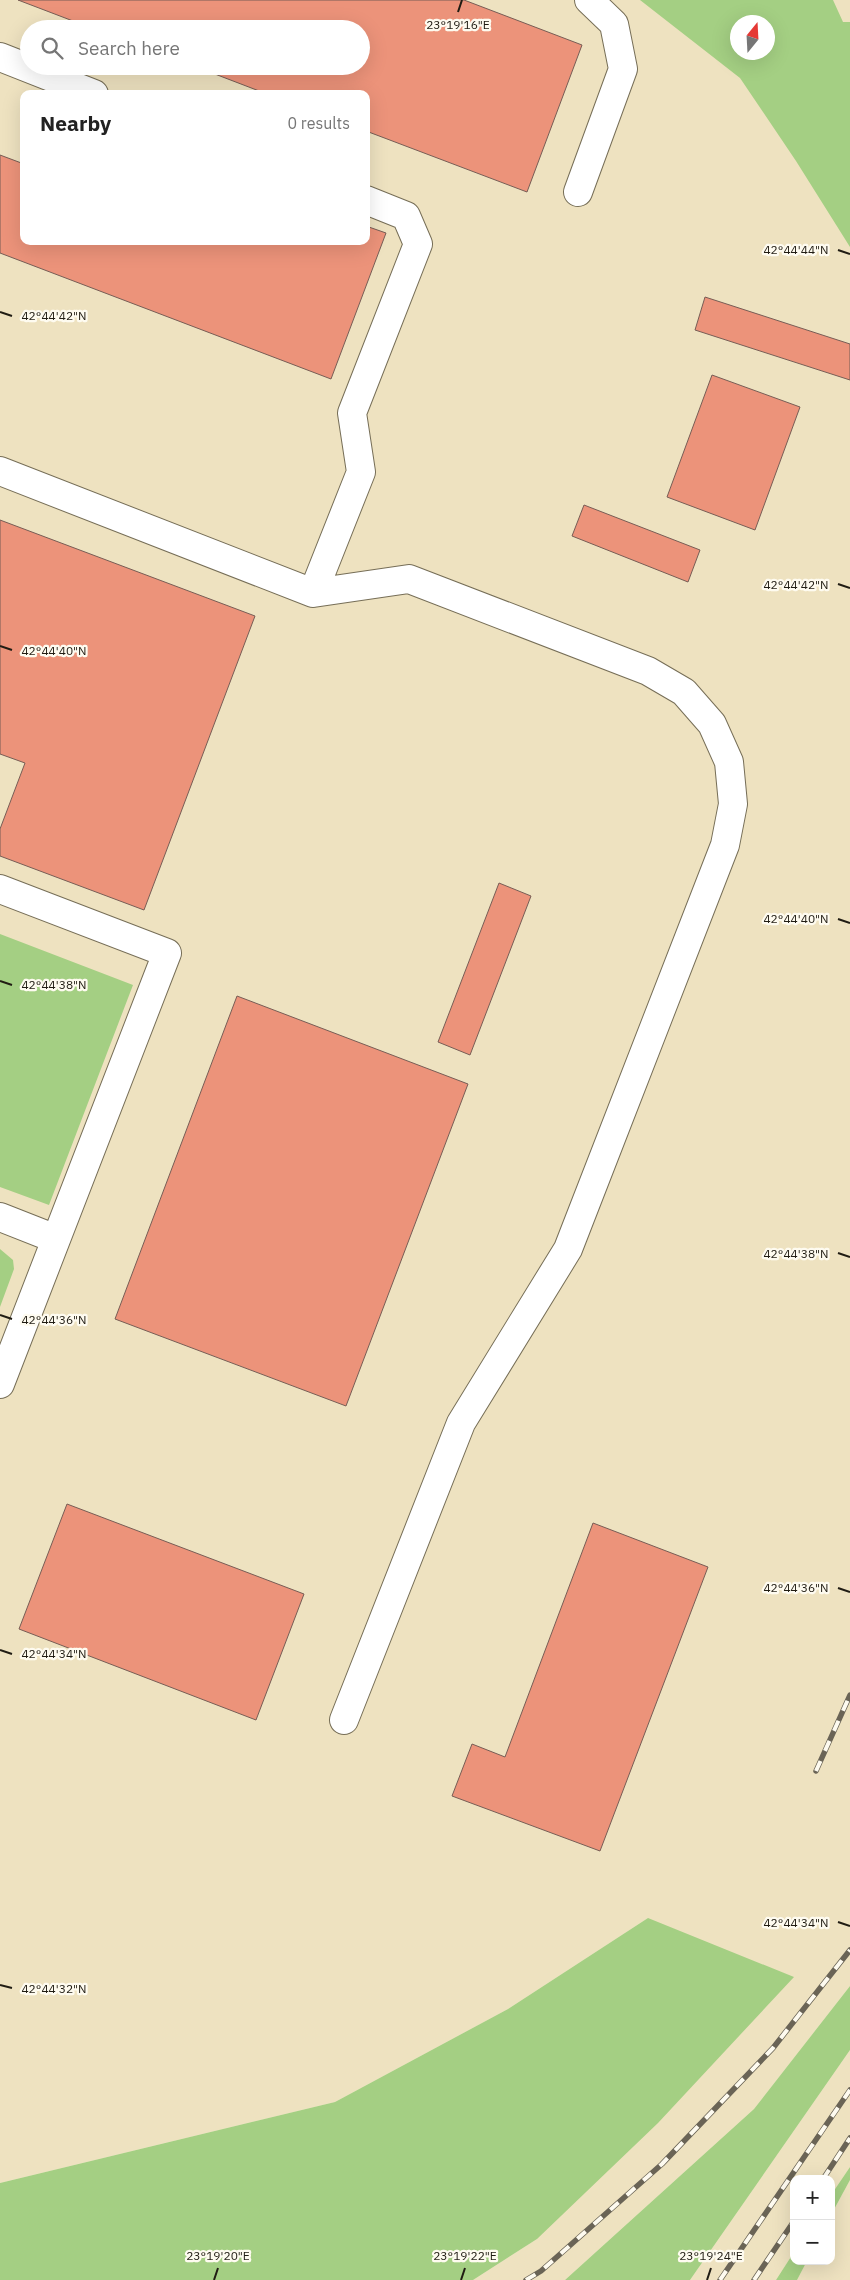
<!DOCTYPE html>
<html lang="en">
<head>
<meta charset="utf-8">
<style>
	:root { --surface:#fff; --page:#f2f2f2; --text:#222; --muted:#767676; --line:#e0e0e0 }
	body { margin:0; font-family:"IBM Plex Sans",sans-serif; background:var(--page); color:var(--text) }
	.controls { position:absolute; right:15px; bottom:15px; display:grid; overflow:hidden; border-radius:10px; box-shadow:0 5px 20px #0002 }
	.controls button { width:45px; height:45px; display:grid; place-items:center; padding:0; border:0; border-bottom:1px solid var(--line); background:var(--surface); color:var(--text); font:25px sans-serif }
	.compass { position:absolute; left:730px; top:15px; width:45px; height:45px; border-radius:50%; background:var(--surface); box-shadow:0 5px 20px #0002; rotate:18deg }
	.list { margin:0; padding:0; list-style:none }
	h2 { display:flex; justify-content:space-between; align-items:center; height:65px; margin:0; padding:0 20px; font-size:21px }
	h2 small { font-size:16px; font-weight:400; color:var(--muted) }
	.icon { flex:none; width:28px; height:28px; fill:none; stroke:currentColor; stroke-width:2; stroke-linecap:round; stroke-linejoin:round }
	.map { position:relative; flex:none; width:850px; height:2280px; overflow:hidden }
	.search { position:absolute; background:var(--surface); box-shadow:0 5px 20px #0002; left:20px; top:20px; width:350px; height:55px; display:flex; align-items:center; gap:12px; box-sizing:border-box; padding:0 18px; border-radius:28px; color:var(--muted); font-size:19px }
	.panel { position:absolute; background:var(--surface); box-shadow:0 5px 20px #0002; left:20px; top:90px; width:350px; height:155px; border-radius:10px }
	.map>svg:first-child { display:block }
	.built { fill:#eee2c0; fill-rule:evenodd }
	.green { fill:#a4cf83; fill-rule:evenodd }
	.building { fill:#ec937a; stroke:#775d55 }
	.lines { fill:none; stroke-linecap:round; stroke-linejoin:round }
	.minor-casing { stroke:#766e57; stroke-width:30 }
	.minor { stroke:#fff; stroke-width:28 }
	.rail-casing { stroke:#6a6456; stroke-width:5.5 }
	.rail { stroke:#fefbf0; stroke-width:4; stroke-dasharray:11; stroke-linecap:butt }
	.ticks { fill:none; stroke:#201c13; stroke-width:2 }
	.ticks-label { font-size:12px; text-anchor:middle; fill:#201c13; stroke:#fefbf0; stroke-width:4.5; stroke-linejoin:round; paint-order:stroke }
</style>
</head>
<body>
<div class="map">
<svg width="850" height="2280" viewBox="0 0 850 2280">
	<rect width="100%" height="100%" fill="#f6edd3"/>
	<path class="built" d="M0,0H850V1986L754,2109L565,2280H473L537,2239L648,1918L508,2009L335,2102L0,2183ZM738,22H768V52H738ZM29,29H361V66H29ZM24,94H366V241H24Z
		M850,2050V2167L831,2195V2179H794V2252L776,2280H690Z
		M850,2180V2280H797L807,2261H831V2215Z"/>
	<path class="green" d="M640,0H833L843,22H850V247L796,161L740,78ZM768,22V52H738V22Z
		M0,934L133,985L49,1205L0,1187Z
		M0,1249L13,1260L14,1269L0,1307Z
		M648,1918L794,1977L658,2123L537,2239L473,2280H0V2183L335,2102L508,2009Z
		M850,1986V2050L690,2280H565L754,2109Z
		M850,2167V2180L831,2215V2195Z
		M794,2252V2261H807L797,2280H776Z"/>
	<path class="building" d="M18,0H464L582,45L527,192L366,131V94H267L194,66H361V29H94Z
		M0,155L24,164V241H366V226L386,233L331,379L0,253Z
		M705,297L850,344V380L695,330Z
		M712,375L800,407L755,530L667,497Z
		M584,505L700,550L688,582L572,536Z
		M0,520L255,616L144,910L0,856V829L25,763L0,754Z
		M499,883L531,896L470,1055L438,1042Z
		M237,996L468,1084L346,1406L115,1319Z
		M67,1504L304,1594L256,1720L19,1629Z
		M593,1523L708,1567L600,1851L452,1796L472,1744L505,1757Z"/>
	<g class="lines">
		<defs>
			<path id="minor" d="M0,57L94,94
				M578,192L623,69L614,24L589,0
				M0,471L313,593L409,579L648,671L684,692L712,724L729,762L733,804L725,845L568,1249L461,1423L344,1720
				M313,593L361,472L352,413L418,244L406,216L366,200
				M0,889L167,953L0,1384
				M0,1217L56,1239"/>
		</defs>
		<use href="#minor" class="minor-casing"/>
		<use href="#minor" class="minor"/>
		<defs>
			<path id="rail" d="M816,1771L850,1695
				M823,2179L850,2138
				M526,2280L541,2271L662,2164L773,2048L850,1950
				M720,2280L850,2090
				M754,2280L794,2221"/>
		</defs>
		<use href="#rail" class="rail-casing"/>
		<use href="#rail" class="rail"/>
	</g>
	<path class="ticks" d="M458,12L462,0M838,250L850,254M0,312L12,316M838,584L850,588M0,646L12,650M838,919L850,923M0,981L12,985M838,1253L850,1257M0,1315L12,1319M838,1588L850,1592M0,1650L12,1654M838,1922L850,1926M0,1985L12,1988M214,2280L218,2268M461,2280L465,2268M707,2280L711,2268"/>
	<g class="ticks-label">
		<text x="458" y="29">23°19'16"E</text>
		<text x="796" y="254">42°44'44"N</text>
		<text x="54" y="320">42°44'42"N</text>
		<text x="796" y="589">42°44'42"N</text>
		<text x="54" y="655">42°44'40"N</text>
		<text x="796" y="923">42°44'40"N</text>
		<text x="54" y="989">42°44'38"N</text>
		<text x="796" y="1258">42°44'38"N</text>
		<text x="54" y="1324">42°44'36"N</text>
		<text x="796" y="1592">42°44'36"N</text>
		<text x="54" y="1658">42°44'34"N</text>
		<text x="796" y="1927">42°44'34"N</text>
		<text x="54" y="1993">42°44'32"N</text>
		<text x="218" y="2260">23°19'20"E</text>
		<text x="465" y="2260">23°19'22"E</text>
		<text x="711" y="2260">23°19'24"E</text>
	</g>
</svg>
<div class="controls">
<button>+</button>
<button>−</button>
</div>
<svg class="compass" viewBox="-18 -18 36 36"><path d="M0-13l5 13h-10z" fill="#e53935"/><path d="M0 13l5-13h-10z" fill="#767676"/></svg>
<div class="search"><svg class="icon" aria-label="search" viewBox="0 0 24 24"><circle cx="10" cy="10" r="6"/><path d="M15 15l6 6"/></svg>Search here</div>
<section class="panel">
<h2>Nearby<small>0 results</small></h2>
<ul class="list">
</ul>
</section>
</div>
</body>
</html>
